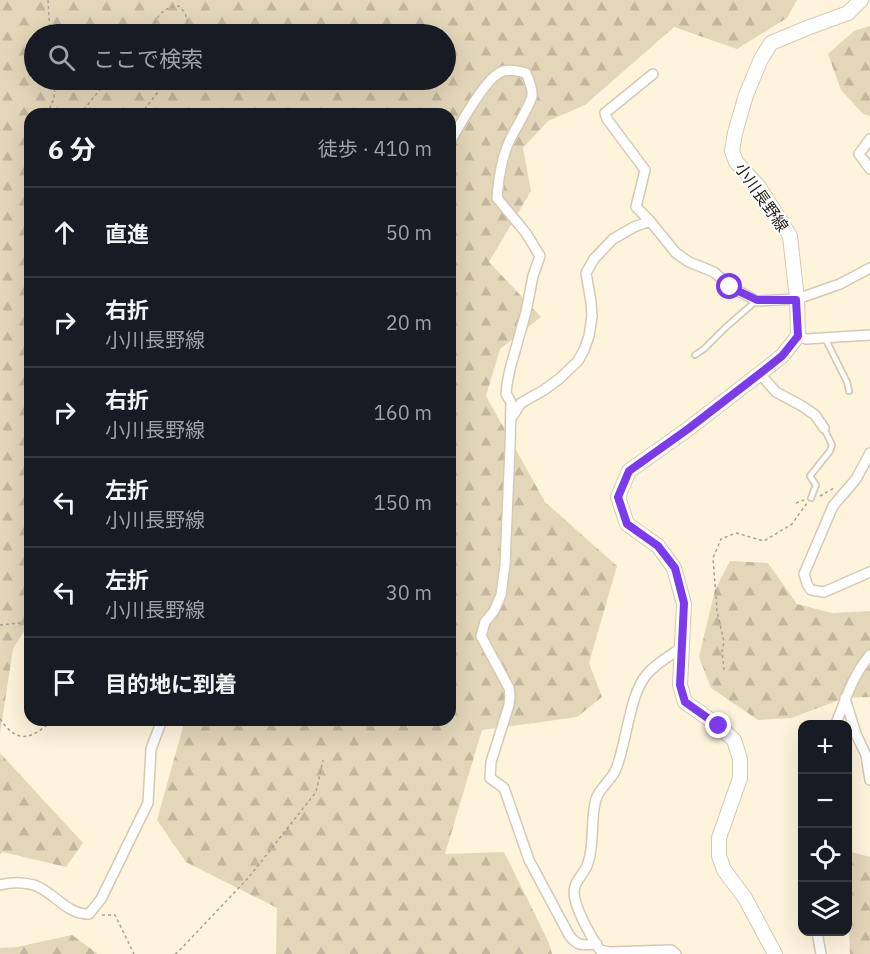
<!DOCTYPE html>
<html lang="ja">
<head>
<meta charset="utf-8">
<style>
	:root { --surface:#171b24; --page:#20242c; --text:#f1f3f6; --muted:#9ea1a6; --line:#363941 }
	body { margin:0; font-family:"IBM Plex Sans","Noto Sans JP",sans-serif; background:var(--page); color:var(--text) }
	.controls { position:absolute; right:18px; bottom:18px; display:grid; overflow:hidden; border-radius:12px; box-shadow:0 6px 24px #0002 }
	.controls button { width:54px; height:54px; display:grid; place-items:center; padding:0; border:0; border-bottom:2px solid var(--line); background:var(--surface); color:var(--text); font:30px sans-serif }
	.stop { position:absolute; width:18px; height:18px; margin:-14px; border:4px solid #7c3aed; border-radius:50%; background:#fff }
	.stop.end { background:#7c3aed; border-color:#fff; box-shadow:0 2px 6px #0008 }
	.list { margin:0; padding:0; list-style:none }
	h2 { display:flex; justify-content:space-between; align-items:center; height:78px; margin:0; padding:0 24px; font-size:26px }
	h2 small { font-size:20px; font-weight:400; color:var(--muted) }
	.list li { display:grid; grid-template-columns:39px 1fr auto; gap:18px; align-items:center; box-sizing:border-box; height:90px; padding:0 24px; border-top:2px solid var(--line) }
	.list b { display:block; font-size:22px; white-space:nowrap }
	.list p { margin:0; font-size:20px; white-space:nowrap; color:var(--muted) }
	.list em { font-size:20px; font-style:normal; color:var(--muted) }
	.icon { flex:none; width:33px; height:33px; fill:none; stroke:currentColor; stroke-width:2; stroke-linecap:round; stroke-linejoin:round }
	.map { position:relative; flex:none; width:870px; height:954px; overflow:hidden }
	.search { position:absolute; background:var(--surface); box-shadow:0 6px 24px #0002; left:24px; top:24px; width:432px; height:66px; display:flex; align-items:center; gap:15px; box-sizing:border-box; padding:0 21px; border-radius:33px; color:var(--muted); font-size:22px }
	.panel { position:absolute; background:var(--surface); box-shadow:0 6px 24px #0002; left:24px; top:108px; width:432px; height:618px; border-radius:18px }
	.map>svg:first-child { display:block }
	.forest { fill:url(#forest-firs); fill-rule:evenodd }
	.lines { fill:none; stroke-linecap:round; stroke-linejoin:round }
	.lane-casing { stroke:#d4cab3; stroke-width:8 }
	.street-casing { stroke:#d4cab3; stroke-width:12 }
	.secondary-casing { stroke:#d4cab3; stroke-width:16 }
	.path { stroke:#a8a08e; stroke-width:1.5; stroke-dasharray:3 3; stroke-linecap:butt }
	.lane { stroke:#fff; stroke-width:4.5 }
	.street { stroke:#fff; stroke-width:9 }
	.secondary { stroke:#fff; stroke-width:14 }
	.route { stroke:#7c3aed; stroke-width:8 }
	.labels { text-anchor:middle; stroke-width:4.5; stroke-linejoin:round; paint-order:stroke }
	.street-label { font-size:16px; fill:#1d1a12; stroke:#fff }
</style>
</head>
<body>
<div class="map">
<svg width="870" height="954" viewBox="0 0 870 954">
	<defs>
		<pattern id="forest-firs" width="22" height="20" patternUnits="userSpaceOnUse" patternTransform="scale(1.5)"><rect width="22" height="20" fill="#e3d6b9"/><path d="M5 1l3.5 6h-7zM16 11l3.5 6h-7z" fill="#c2b79e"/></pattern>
	</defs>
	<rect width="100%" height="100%" fill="#fef4dc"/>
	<path class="forest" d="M0,0H797L787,18L737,49L674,27L585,105L548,121L523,148L531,191L489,262L541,317L500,349L486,396L545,502L617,566L589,663L602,697L577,717L482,730L445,854L504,852L549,943L552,954H276L277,908L186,862L157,820L185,720H450V114H30V622L13,649L0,734ZM34,34H446V80H34Z
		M870,26V116L863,114L841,90L828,54L854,31Z
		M730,561L768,563L797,604L832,613L870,611V697L845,698L791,718L758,720L711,688L699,657L715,590Z
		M0,753L83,843L66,867L3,852L0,854Z
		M848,851L870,857V954H850L848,911Z
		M72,935L98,954H0V948L17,947Z"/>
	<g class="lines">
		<defs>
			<path id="lane" d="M825,338L847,382L849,391
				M695,355L704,349L725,328L756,301
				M811,498L816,485L810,476L830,451L832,445L824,428"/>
			<path id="street" d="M870,139L859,154L870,169
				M450,142C459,126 484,81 499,73C507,68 517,71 526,73C529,80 533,89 532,96C530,105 517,126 513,134C503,151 498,178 497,198L526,233L540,256L533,276L526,312L510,369L507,384L506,394L511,402L510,447L505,565L501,595L494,611L485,622L481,636L509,688L510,696L509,705L491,762L490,778L504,788L529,860L569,935C578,947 582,945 597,944
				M650,221L636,207L645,170L607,119L605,113L653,74
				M798,336L806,339L870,335
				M760,374L776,392L802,406L815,415L824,428
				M512,417L521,403L544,390L559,379L578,361L584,350L589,336L592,316L591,302L586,273L594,259L613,239L634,227L650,221L676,253L689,262L714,272L731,287L757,301L797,299L840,284L870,268
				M870,453L856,479L833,506L804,574L807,584L811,590L824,592L870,572
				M845,698L856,734L866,755L870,780
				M836,724C845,700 853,675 870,655
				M0,885C11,882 23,882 34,885C54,892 67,915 89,914L101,899L148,803L151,749L162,720
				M817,932L821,954
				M676,954L671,950L609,952L600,950C591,937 574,907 574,892C574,880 585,874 588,863C595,843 590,820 596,799C600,787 612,780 616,769C627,743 629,693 648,673C657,663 670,656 681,648"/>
			<path id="secondary" d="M775,954L745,898L724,870L719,856V838L740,778V759L734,740L719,726L685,702L680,685L684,604L674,568L658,546L627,524L618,497L629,471L688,429L758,375L782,356L798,336L797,299L790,236L759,187L736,162L732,151L735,133L746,95L761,59L771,43L807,28L848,13L861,0"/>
		</defs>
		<use href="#lane" class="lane-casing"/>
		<use href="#street" class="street-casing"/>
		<use href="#secondary" class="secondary-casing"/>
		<path class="path" d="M48,0L50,34
			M149,34C157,19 160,7 179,6C189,16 187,21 187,34
			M47,114L54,99L55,80
			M80,114L108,80
			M141,114L167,80
			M820,496L834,488
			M796,503L804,500
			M0,625L30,622
			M724,670L722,651L724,642L717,611L713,558L721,539L736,533L764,541L792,524L807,503
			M0,719C19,746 32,738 53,720
			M102,915H115L134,954
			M175,954L178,952L249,877L316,792L323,760"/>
		<use href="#lane" class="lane"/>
		<use href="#street" class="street"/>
		<use href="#secondary" class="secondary"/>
	</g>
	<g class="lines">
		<path class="route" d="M719,726L685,702L680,685L684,603L675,568L658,546L627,524L618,497L629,471L688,429L758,375L782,356L798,336L796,300H757L730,287"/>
	</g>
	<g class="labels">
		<g class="street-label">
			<text transform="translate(762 197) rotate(55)" y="6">小川長野線</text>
		</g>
	</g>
</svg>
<div class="controls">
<button>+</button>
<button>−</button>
<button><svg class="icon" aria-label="locate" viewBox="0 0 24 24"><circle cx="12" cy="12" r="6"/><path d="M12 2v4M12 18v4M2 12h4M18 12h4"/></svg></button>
<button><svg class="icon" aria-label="layers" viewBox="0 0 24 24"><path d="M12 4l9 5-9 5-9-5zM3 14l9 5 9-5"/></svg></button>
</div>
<div class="stop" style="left:730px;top:287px"></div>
<div class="stop end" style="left:719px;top:726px"></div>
<div class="search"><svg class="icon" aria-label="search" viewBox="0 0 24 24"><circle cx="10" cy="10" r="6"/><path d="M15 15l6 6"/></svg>ここで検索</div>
<section class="panel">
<h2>6 分<small>徒歩 · 410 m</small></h2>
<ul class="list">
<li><svg class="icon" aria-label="ahead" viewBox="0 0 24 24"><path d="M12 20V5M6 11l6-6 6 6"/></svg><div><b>直進</b></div><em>50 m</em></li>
<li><svg class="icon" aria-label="right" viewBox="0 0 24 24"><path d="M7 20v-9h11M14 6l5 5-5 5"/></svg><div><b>右折</b><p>小川長野線</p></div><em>20 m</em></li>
<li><svg class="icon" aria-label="right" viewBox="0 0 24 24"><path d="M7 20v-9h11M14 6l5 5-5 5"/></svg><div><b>右折</b><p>小川長野線</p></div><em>160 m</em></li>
<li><svg class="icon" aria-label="left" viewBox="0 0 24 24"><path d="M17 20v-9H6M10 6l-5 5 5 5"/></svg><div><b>左折</b><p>小川長野線</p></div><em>150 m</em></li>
<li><svg class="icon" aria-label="left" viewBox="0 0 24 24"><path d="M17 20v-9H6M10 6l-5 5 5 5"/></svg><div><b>左折</b><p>小川長野線</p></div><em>30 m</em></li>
<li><svg class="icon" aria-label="arrive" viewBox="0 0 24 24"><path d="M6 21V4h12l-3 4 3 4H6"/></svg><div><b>目的地に到着</b></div></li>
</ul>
</section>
</div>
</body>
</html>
